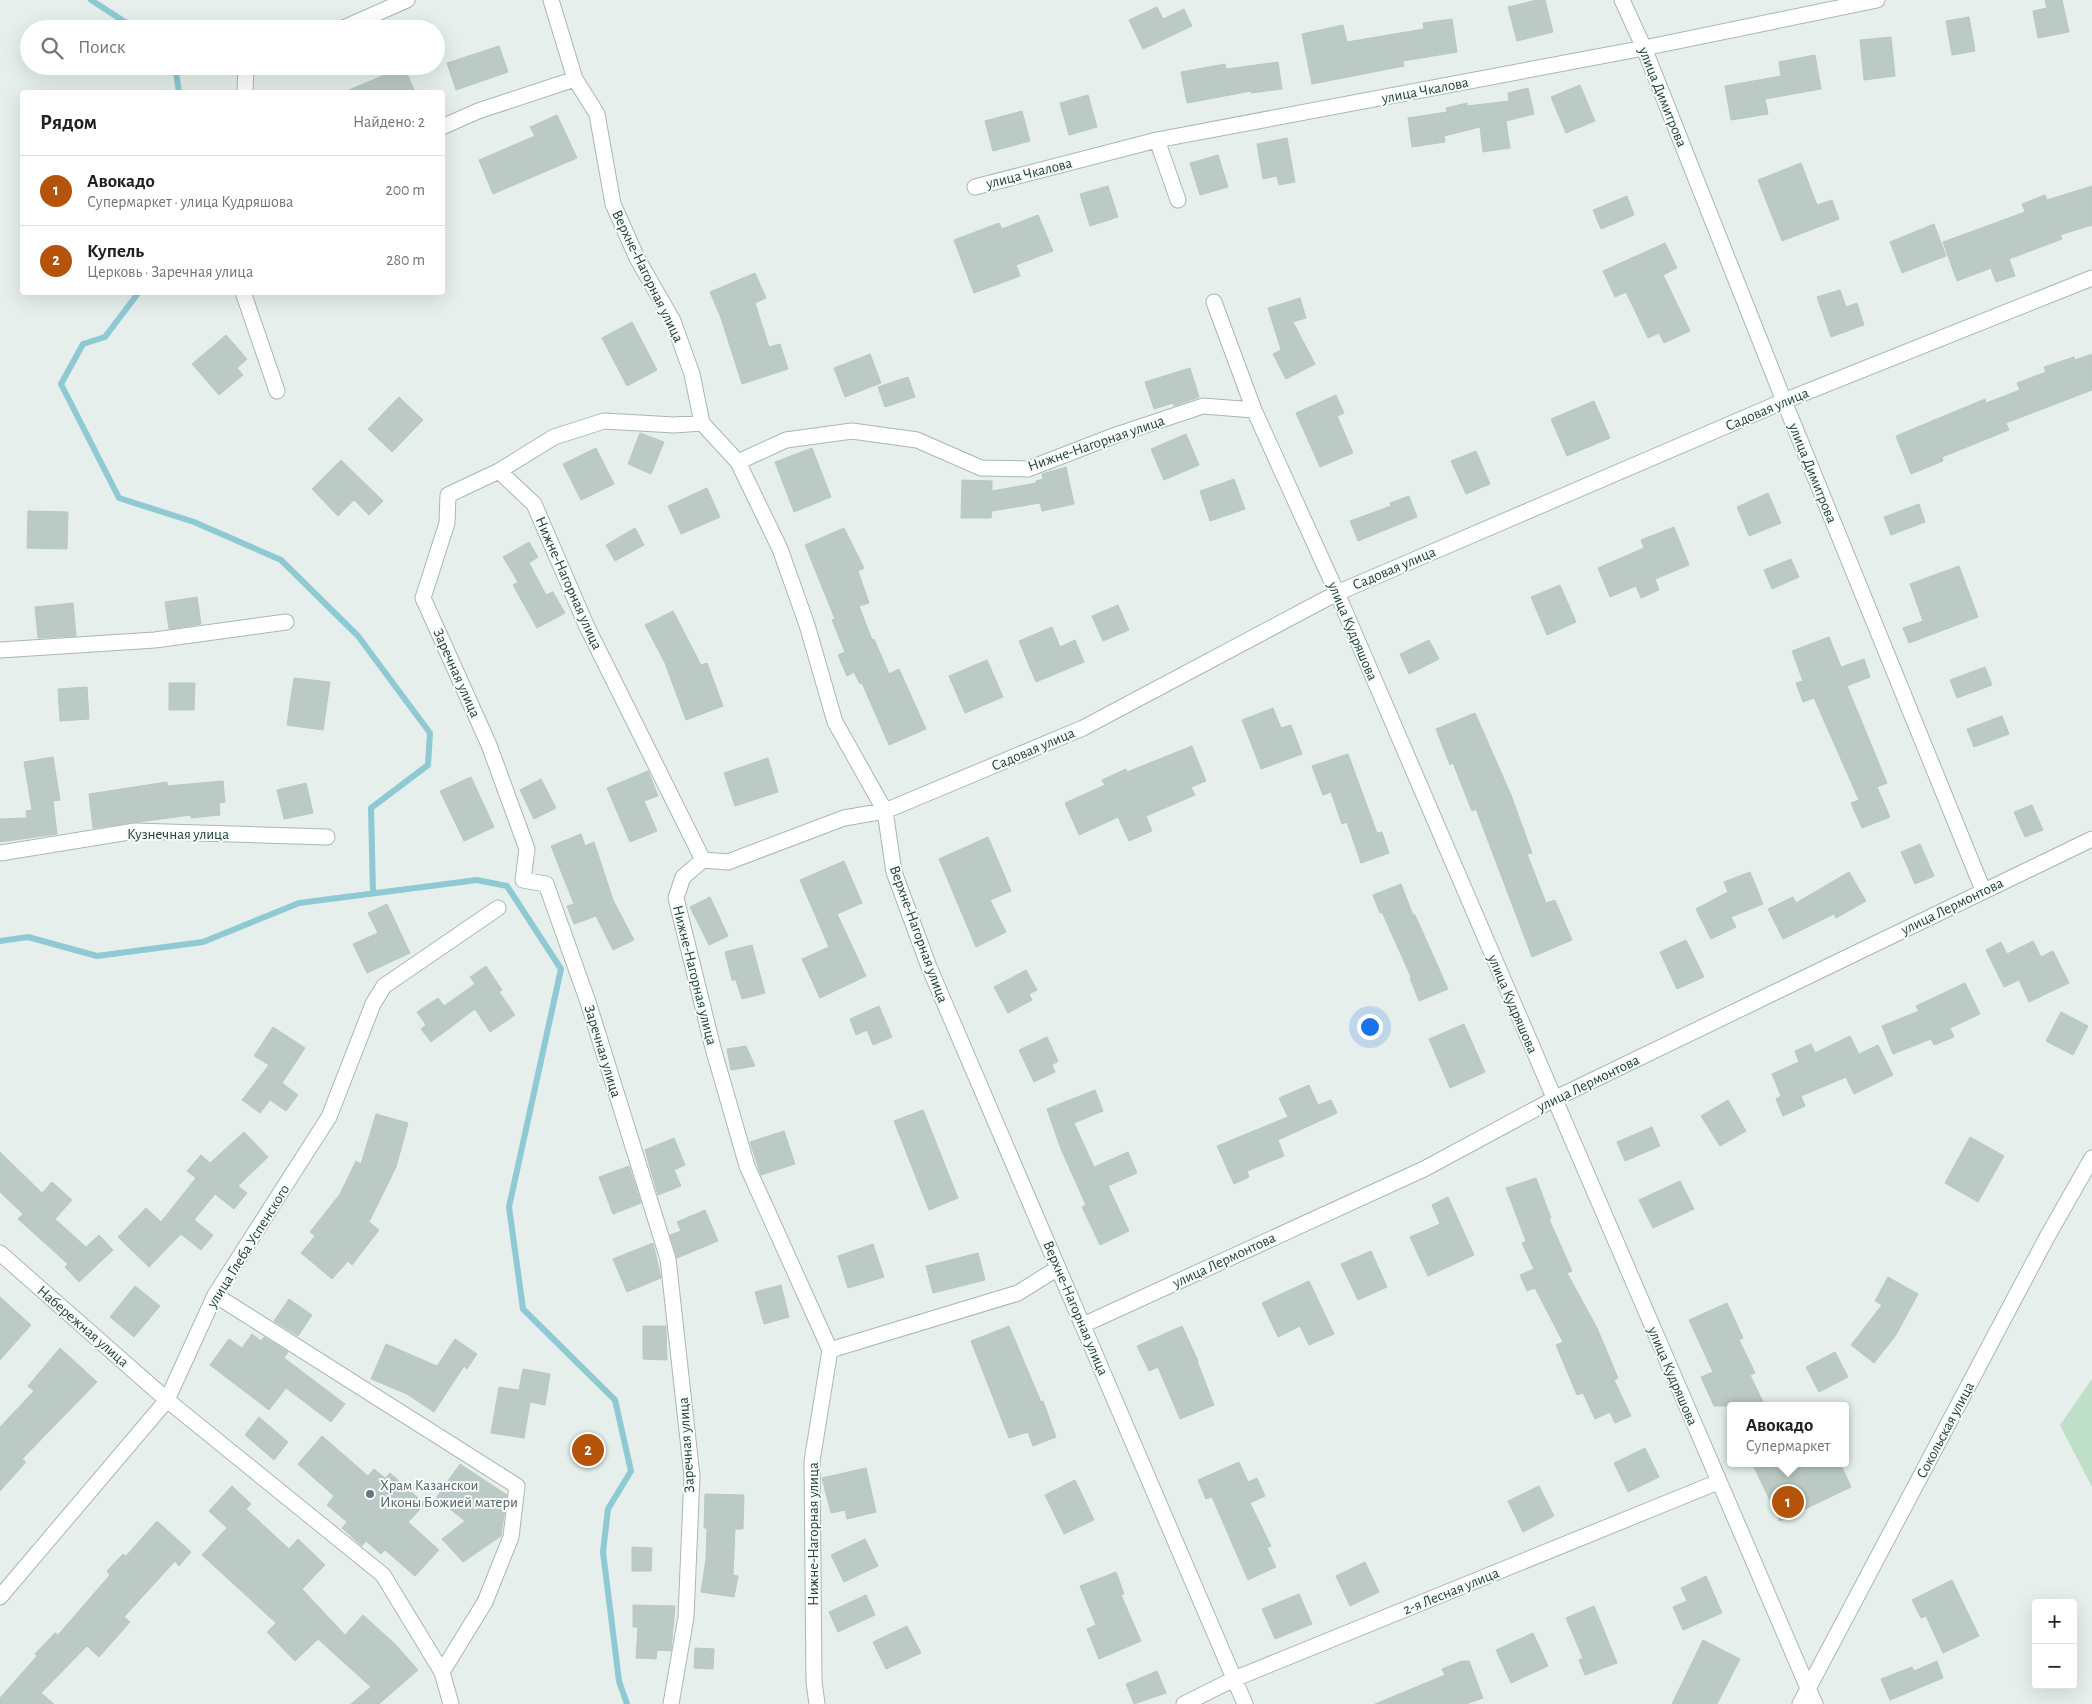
<!DOCTYPE html>
<html lang="ru">
<head>
<meta charset="utf-8">
<style>
	:root { --surface:#fff; --page:#f6f6f6; --text:#202124; --muted:#757577; --line:#e0e0e0; --accent:#b45309 }
	body { margin:0; font-family:"Alegreya Sans",sans-serif; background:var(--page); color:var(--text) }
	.controls { position:absolute; right:15px; bottom:15px; display:grid; overflow:hidden; border-radius:5px; box-shadow:0 5px 20px #0002 }
	.controls button { width:45px; height:45px; display:grid; place-items:center; padding:0; border:0; border-bottom:1px solid var(--line); background:var(--surface); color:var(--text); font:25px sans-serif }
	.you { position:absolute; left:1369px; top:1026px; width:18px; height:18px; margin:-12px; border:4px solid #fff; border-radius:50%; background:#1a73e8; box-shadow:0 0 0 8px #1a73e833 }
	.badge { display:grid; place-items:center; width:32px; height:32px; border-radius:50%; background:var(--accent); color:#fff; font-size:16px; font-weight:700 }
	.pin { position:absolute; translate:-50% -50%; border:2px solid #fff; box-shadow:0 1px 5px #0006 }
	.popup { position:absolute; left:1727px; top:1402px; width:122px; height:65px; box-sizing:border-box; display:grid; place-content:center; border-radius:5px; background:var(--surface); filter:drop-shadow(0 1px 4px #0005); font-size:16px; white-space:nowrap; color:var(--muted) }
	.popup b { font-size:19px; color:var(--text) }
	.popup::after { content:''; position:absolute; left:50%; top:100%; margin-left:-10px; border:10px solid transparent; border-top-color:var(--surface) }
	.list { margin:0; padding:0; list-style:none }
	h2 { display:flex; justify-content:space-between; align-items:center; height:65px; margin:0; padding:0 20px; font-size:21px }
	h2 small { font-size:16px; font-weight:400; color:var(--muted) }
	.list li { display:grid; grid-template-columns:32px 1fr auto; gap:15px; align-items:center; box-sizing:border-box; height:70px; padding:0 20px; border-top:1px solid var(--line) }
	.list b { display:block; font-size:19px; white-space:nowrap }
	.list p { margin:0; font-size:16px; white-space:nowrap; color:var(--muted) }
	.list em { font-size:16px; font-style:normal; color:var(--muted) }
	.icon { flex:none; width:28px; height:28px; fill:none; stroke:currentColor; stroke-width:2; stroke-linecap:round; stroke-linejoin:round }
	.map { position:relative; flex:none; width:2092px; height:1704px; overflow:hidden }
	.search { position:absolute; background:var(--surface); box-shadow:0 5px 20px #0002; left:20px; top:20px; width:425px; height:55px; display:flex; align-items:center; gap:12px; box-sizing:border-box; padding:0 18px; border-radius:28px; color:var(--muted); font-size:19px }
	.panel { position:absolute; background:var(--surface); box-shadow:0 5px 20px #0002; left:20px; top:90px; width:425px; height:205px; border-radius:5px }
	.map>svg:first-child { display:block }
	.green { fill:#bfe0c8 }
	.lines { fill:none; stroke-linecap:round; stroke-linejoin:round }
	.stream { stroke:#8ec9d4; stroke-width:6 }
	.building { fill:#bbcac4; stroke:#b8c9c2 }
	.minor-casing { stroke:#a8b8b2; stroke-width:17 }
	.tertiary-casing { stroke:#a8b8b2; stroke-width:17 }
	.minor { stroke:#fff; stroke-width:15 }
	.tertiary { stroke:#fff; stroke-width:15 }
	.worship-dot { fill:#6b7280; stroke:#f7fbf9; stroke-width:2 }
	.labels { text-anchor:middle; stroke-width:4; stroke-linejoin:round; paint-order:stroke }
	.street-label { font-size:15px; fill:#24423a; stroke:#f7fbf9 }
	.worship-label { font-size:15px; fill:#5b616d; stroke:#f7fbf9; text-anchor:start }
</style>
</head>
<body>
<div class="map">
<svg width="2092" height="1704" viewBox="0 0 2092 1704">
	<rect width="100%" height="100%" fill="#e6efeb"/>
	<path class="green" d="M2092,1379V1487L2060,1425Z"/>
	<g class="lines">
		<path class="stream" d="M91,0L136,29
			M175,66L179,92
			M139,292L105,337L83,344L61,384L119,498L194,522L281,560L358,636L430,733L428,765L371,808L373,893
			M0,941L28,937L97,956L203,942L299,903L477,880L507,886L561,969L509,1207L523,1309L615,1400L631,1471L608,1509L603,1552L619,1681L627,1704"/>
	</g>
	<path class="building" d="M1537,0H1545L1553,32L1517,41L1508,7Z
		M2045,0H2062L2069,32L2038,38L2033,11L2047,8Z
		M1157,7L1163,19L1184,9L1192,26L1143,49L1129,20Z
		M1969,17L1975,51L1952,55L1946,21Z
		M1452,19L1457,52L1403,61L1404,66L1312,84L1302,34L1343,25L1347,42L1424,29L1423,23Z
		M1891,37L1895,76L1864,80L1860,40Z
		M499,46L508,72L456,90L447,63Z
		M1815,55L1821,89L1765,99L1768,114L1731,120L1725,86L1781,76L1779,62Z
		M1278,62L1282,89L1251,93V91L1187,103L1181,72L1225,64L1226,69Z
		M404,67L415,92H344Z
		M1580,85L1595,121L1566,133L1551,97Z
		M1528,88L1534,114L1506,121L1510,148L1483,152L1480,127L1444,136L1445,142L1412,147L1408,118L1447,112L1446,108L1467,103V106L1509,101L1508,93Z
		M1088,95L1097,127L1069,135L1060,103Z
		M1022,111L1030,141L993,151L985,121Z
		M557,115L577,158L493,194L479,160L535,136L530,127Z
		M1287,138L1295,182L1279,185L1277,176L1263,179L1257,144Z
		M1218,155L1228,187L1200,195L1190,163Z
		M1801,163L1817,205L1832,200L1839,219L1782,241L1758,180Z
		M1108,186L1118,217L1090,226L1080,194Z
		M2092,186V225L2060,235L2062,239L2009,259L2015,276L1996,282L1991,268L1957,281L1943,242L2025,212L2022,204L2045,195L2047,200Z
		M1627,196L1634,215L1601,229L1593,210Z
		M1038,215L1053,251L1016,265L1020,276L974,293L954,240L999,223L1002,229Z
		M1934,224L1946,256L1902,273L1890,242Z
		M1665,243L1677,268L1663,275L1690,331L1664,343L1659,333L1648,338L1626,292L1615,297L1603,271Z
		M755,273L766,298L755,303L769,347L780,344L788,369L742,384L721,318L710,292Z
		M1840,290L1846,307L1857,303L1864,325L1831,337L1817,297Z
		M1300,298L1306,318L1293,322L1315,364L1286,379L1273,354L1281,350L1268,308Z
		M632,322L657,370L627,386L602,338Z
		M226,335L247,359L237,368L243,375L219,395L192,364Z
		M870,354L881,383L845,397L834,368Z
		M2092,354V390L2006,423L2009,430L1942,457L1943,461L1911,474L1896,436L1985,399L1986,403L2020,390L2017,383L2046,372L2044,367L2074,357L2075,360Z
		M1190,368L1199,397L1174,406L1173,403L1154,409L1145,382Z
		M908,377L915,397L885,407L878,387Z
		M1336,395L1344,413L1337,416L1353,453L1320,467L1296,413Z
		M399,397L423,420L392,452L368,429Z
		M1594,401L1610,438L1567,456L1551,419Z
		M640,433L664,442L651,474L628,464Z
		M1186,434L1199,465L1164,480L1151,449Z
		M596,448L614,484L581,500L563,464Z
		M812,448L831,497L794,512L775,462Z
		M1476,451L1490,484L1466,494L1451,461Z
		M341,460L383,501L369,515L354,500L338,516L312,489Z
		M1066,467L1074,504L1042,511L1040,503L992,511L991,518H961L962,480L992,481V491L1036,483V481L1043,479L1042,474Z
		M1234,479L1245,509L1210,521L1200,491Z
		M707,488L720,517L681,534L668,506Z
		M1768,493L1781,523L1749,536L1737,507Z
		M1409,496L1417,517L1358,541L1350,521L1391,506L1390,503Z
		M1919,504L1925,522L1891,535L1884,517Z
		M28,511L68,512L67,549L27,548Z
		M1674,527L1689,565L1655,579L1659,590L1641,598L1636,586L1610,597L1598,568L1644,548L1641,540Z
		M635,528L644,545L615,561L606,545Z
		M844,528L864,568L858,571L869,603L859,606L872,640L874,639L889,674L899,669L926,729L889,745L862,683L860,684L854,672L847,676L838,655L845,652L832,620L835,619L805,545Z
		M529,542L538,557L529,563L546,595L553,592L565,613L537,628L513,585L518,582L503,557Z
		M1791,559L1799,577L1772,589L1764,570Z
		M1959,566L1978,617L1909,643L1903,628L1923,621L1910,584Z
		M1560,585L1576,622L1547,635L1531,597Z
		M197,597L201,624L169,629L165,602Z
		M73,603L76,636L38,638L35,607Z
		M1118,605L1129,630L1103,641L1092,616Z
		M673,611L701,665L707,663L723,706L686,720L665,663L645,625Z
		M1052,627L1060,647L1075,640L1084,662L1036,682L1019,641Z
		M1829,637L1841,667L1864,659L1870,677L1847,686L1887,783L1877,787L1890,817L1862,828L1851,803L1859,800L1814,698L1803,702L1796,683L1803,681L1792,651Z
		M1429,640L1439,659L1409,674L1400,654Z
		M987,660L1003,697L965,713L949,676Z
		M1985,667L1992,685L1957,698L1950,680Z
		M294,678L330,682L323,730L287,725Z
		M169,683H195L194,710H169Z
		M87,687L89,719L60,721L58,689Z
		M1273,708L1281,728L1291,725L1302,754L1261,769L1242,720Z
		M1475,713L1511,795L1532,853L1527,854L1546,903L1555,900L1572,940L1532,957L1476,809L1472,811L1453,763L1450,765L1436,729Z
		M2002,716L2009,734L1974,747L1967,729Z
		M1192,746L1206,781L1191,787L1195,795L1146,816L1152,831L1129,841L1118,817L1079,835L1065,803L1105,785L1102,780L1126,769L1127,772Z
		M1348,754L1377,833L1382,832L1389,853L1361,863L1347,822L1342,824L1331,792L1323,795L1312,766Z
		M53,757L60,800L53,801L57,834L0,842V819L27,818L26,811L32,810L24,762Z
		M768,758L778,792L735,806L724,773Z
		M648,771L658,796L644,801L657,831L630,842L607,788Z
		M471,777L494,827L464,841L440,791Z
		M541,779L556,808L534,819L520,790Z
		M223,781L225,802L219,803L220,815L191,818V815L93,828L89,794L167,782V786Z
		M306,783L313,813L284,819L277,790Z
		M2032,805L2043,830L2025,837L2014,812Z
		M581,834L585,846L594,842L613,900L634,940L613,950L596,916L574,924L567,906L574,904L551,846Z
		M988,837L1011,891L990,900L1006,932L976,947L939,859Z
		M1920,844L1934,876L1915,884L1901,852Z
		M844,861L862,903L837,914L866,976L820,998L802,959L829,947L800,880Z
		M1750,872L1763,904L1731,917L1736,927L1711,939L1696,909L1728,892L1724,882Z
		M1849,872L1866,901L1836,918L1834,914L1783,939L1768,909L1793,897L1796,903Z
		M1401,884L1413,915H1415L1448,989L1419,1001L1410,978L1411,977L1382,912L1380,913L1373,895Z
		M710,897L728,936L709,945L690,907Z
		M387,904L410,953L367,973L353,944L378,933L368,913Z
		M1686,940L1704,977L1677,989L1660,952Z
		M2033,941L2041,957L2053,951L2069,983L2029,1002L2019,980L2004,987L1986,950L2001,942L2007,954Z
		M752,945L765,993L742,999L736,980H732L725,952Z
		M486,966L502,990L499,992L515,1015L490,1032L475,1009L431,1042L421,1029L426,1025L417,1012L438,998L444,1006L475,984L470,977Z
		M1026,970L1037,990L1029,994L1032,1000L1008,1013L994,987Z
		M1965,983L1980,1014L1950,1028L1954,1037L1934,1045L1931,1039L1893,1054L1882,1026L1919,1011L1916,1006Z
		M879,1006L892,1037L873,1045L867,1030L856,1035L850,1019Z
		M2061,1012L2088,1026L2073,1055L2046,1041Z
		M1464,1024L1485,1072L1450,1088L1429,1039Z
		M273,1027L305,1048L282,1083L298,1095L286,1111L270,1100L260,1113L242,1100L269,1065L254,1056Z
		M1850,1036L1859,1054L1878,1045L1893,1075L1854,1094L1846,1077L1801,1096L1805,1106L1783,1116L1776,1099L1781,1096L1772,1074L1799,1062L1795,1051L1811,1044L1815,1053Z
		M1047,1037L1058,1061L1052,1065L1055,1072L1034,1082L1019,1050Z
		M746,1046L755,1066L731,1070L727,1049Z
		M1309,1085L1318,1105L1331,1100L1337,1113L1278,1140L1284,1156L1247,1171L1249,1177L1234,1184L1217,1146L1288,1117L1279,1098Z
		M1095,1090L1103,1111L1074,1123L1094,1167L1128,1152L1137,1173L1108,1186L1129,1231L1100,1245L1082,1207L1086,1205L1061,1149L1047,1109Z
		M1728,1100L1746,1131L1720,1146L1701,1116Z
		M923,1110L958,1198L929,1210L894,1121Z
		M376,1114L408,1123L396,1167L369,1222L379,1230L352,1265L348,1261L332,1279L301,1253L315,1236L310,1232L340,1194L356,1161L361,1164Z
		M1652,1127L1660,1146L1625,1161L1617,1142Z
		M784,1131L795,1164L761,1175L750,1142Z
		M244,1132L268,1157L238,1186L247,1193L234,1209L215,1194L194,1220L213,1235L201,1250L181,1234L149,1267L118,1237L146,1208L161,1222L196,1178L187,1171L201,1155L210,1163Z
		M1970,1137L2004,1156L1978,1202L1945,1183Z
		M674,1138L685,1165L674,1170L681,1186L658,1195L645,1150Z
		M0,1152L42,1193L52,1182L72,1200L55,1219L86,1247L99,1235L113,1250L79,1282L65,1267L68,1264L18,1219L23,1214L0,1192Z
		M629,1166L641,1203L613,1214L599,1177Z
		M1536,1178L1551,1218L1549,1219L1572,1271L1567,1273L1597,1328L1618,1378L1614,1380L1631,1416L1615,1423L1610,1412L1595,1419L1583,1393L1577,1395L1556,1345L1563,1342L1535,1288L1527,1291L1520,1275L1534,1269L1522,1243L1526,1241L1506,1188Z
		M1680,1181L1694,1209L1653,1228L1639,1200Z
		M1448,1197L1474,1255L1428,1276L1410,1237L1440,1224L1432,1205Z
		M705,1210L718,1241L677,1258L670,1235L681,1231L677,1222Z
		M653,1243L661,1278L627,1292L613,1259Z
		M873,1244L884,1277L848,1288L838,1256Z
		M1371,1251L1387,1287L1358,1300L1341,1264Z
		M978,1253L985,1280L933,1293L926,1266Z
		M1888,1277L1918,1294L1896,1335L1874,1363L1851,1345L1882,1305L1875,1301Z
		M1309,1281L1334,1334L1309,1345L1300,1326L1278,1337L1262,1303Z
		M781,1285L789,1317L764,1324L755,1292Z
		M135,1286L160,1306L134,1337L110,1317Z
		M0,1297L31,1325L0,1360Z
		M289,1299L312,1315L298,1336L274,1321Z
		M1727,1303L1743,1338L1739,1340L1755,1373L1750,1375L1765,1406H1714L1701,1377L1713,1372L1689,1320Z
		M643,1326H666L667,1360L643,1359Z
		M1009,1326L1041,1402L1043,1401L1056,1437L1033,1446L1028,1432L1009,1438L971,1341Z
		M1182,1326L1198,1361H1197L1214,1405L1180,1419L1158,1367L1149,1371L1137,1346Z
		M252,1334L261,1341L264,1337L288,1352L284,1358L345,1404L331,1422L286,1388L269,1410L210,1365L229,1339L242,1348Z
		M455,1339L477,1354L467,1369L464,1366L434,1412L407,1394L371,1379L386,1344L437,1366Z
		M60,1348L97,1382L22,1459L26,1462L0,1491V1427L34,1391L28,1386Z
		M1835,1352L1848,1377L1819,1392L1806,1367Z
		M523,1369L550,1374L545,1405L530,1402L524,1438L491,1433L499,1387L519,1390Z
		M259,1417L288,1442L274,1460L245,1435Z
		M322,1436L368,1476L374,1469L385,1478L390,1473L425,1504L408,1522L439,1550L415,1576L385,1550L381,1554L366,1541L362,1546L342,1528L347,1522L327,1505L334,1496L298,1464Z
		M1645,1448L1659,1477L1628,1492L1614,1463Z
		M1239,1462L1248,1482L1257,1478L1265,1496L1250,1503L1271,1546L1267,1548L1276,1567L1248,1580L1212,1497L1206,1499L1198,1480Z
		M1752,1463H1840L1851,1487L1780,1521Z
		M460,1464L507,1495L501,1536L463,1562L442,1539L465,1521L436,1498Z
		M866,1468L876,1512L847,1519L845,1510L831,1513L822,1478Z
		M1075,1480L1094,1520L1064,1534L1045,1495Z
		M232,1486L251,1504L246,1509L289,1549L298,1539L325,1565L302,1589L345,1635L363,1615L395,1644L418,1670L379,1704H351L371,1687L318,1639L295,1661L267,1632L276,1623L202,1555L227,1528L209,1511Z
		M1539,1486L1554,1516L1523,1532L1508,1501Z
		M705,1494L744,1495L743,1529H735L733,1575L738,1576L734,1597L701,1592L706,1559L707,1528H704Z
		M157,1521L191,1552L179,1566L175,1561L124,1617L130,1622L99,1657L87,1646L41,1693L54,1704H0V1698L37,1656L35,1654L55,1633L58,1635L110,1575L107,1571L123,1554L126,1556Z
		M865,1539L878,1566L844,1582L831,1555Z
		M632,1547L652,1548L651,1571H632Z
		M1365,1562L1379,1592L1350,1606L1336,1576Z
		M1116,1572L1124,1594L1121,1595L1141,1641L1099,1659L1087,1629L1096,1625L1080,1586Z
		M1706,1576L1722,1613L1683,1630L1673,1607L1687,1601L1681,1588Z
		M1952,1580L1979,1636L1943,1653L1926,1616L1921,1618L1912,1600Z
		M1299,1594L1312,1624L1275,1639L1262,1609Z
		M866,1595L875,1615L838,1632L829,1612Z
		M633,1605L675,1606L671,1651L657,1650L656,1659L636,1658L638,1627H633Z
		M1594,1606L1617,1663L1585,1675L1579,1660L1583,1658L1566,1618Z
		M907,1626L921,1653L886,1669L873,1642Z
		M1533,1633L1548,1666L1511,1683L1496,1650Z
		M1703,1640L1740,1659L1717,1704H1672Z
		M695,1648L714,1649L713,1669L694,1668Z
		M1462,1661H1469L1483,1698L1466,1704H1375L1445,1675L1442,1669Z
		M1937,1661L1943,1678L1890,1700L1881,1679L1912,1667L1914,1671Z
		M1157,1671L1166,1693L1134,1704L1126,1684Z"/>
	<g class="lines">
		<defs>
			<path id="minor" d="M551,0L575,79L597,114L613,204L637,258L673,321L692,374L702,423L738,462L780,549L807,625L835,722L885,811L894,872L929,967L1245,1704
				M341,29L407,0
				M245,92L246,66
				M442,127L478,111L575,79
				M1157,140L1178,200
				M975,187L1157,140L1644,48L1877,0
				M243,292L277,391
				M738,462L786,440L852,431L917,440L981,468L1028,469L1116,435L1203,406L1254,410
				M499,471L534,504L587,627L703,860
				M0,650L155,640L286,622
				M0,853L135,831L327,837
				M703,860L728,862L844,818L885,811L1083,728L1337,593L1254,410L1214,302
				M703,860L683,877L676,898L713,1048L747,1166L830,1350L812,1461L814,1682L817,1704
				M1983,890L1784,401L2092,278
				M0,1253L167,1400L383,1575L442,1672
				M215,1295L517,1486L511,1537L485,1602L442,1672L451,1704
				M1083,1325L1424,1169L1554,1099L2092,839
				M830,1350L1018,1293L1058,1268
				M0,1597L167,1400L215,1295L329,1117L373,1004L384,986L498,908
				M1808,1688L1815,1704
				M671,1704L686,1617L692,1476L668,1259L588,1002L546,884L523,880L527,849L489,745L423,598L447,523L448,495L499,471L554,437L604,421L674,425L702,423
				M1184,1704L1234,1679L1718,1482"/>
			<path id="tertiary" d="M1622,0L1644,48L1784,401L1337,593L1808,1688
				M1800,1704L2047,1237L2092,1158"/>
		</defs>
		<use href="#minor" class="minor-casing"/>
		<use href="#tertiary" class="tertiary-casing"/>
		<use href="#minor" class="minor"/>
		<use href="#tertiary" class="tertiary"/>
	</g>
	<circle class="worship-dot" cx="370" cy="1494" r="5"/>
	<g class="labels">
		<g class="street-label">
			<text transform="translate(1425 90) rotate(-11)" y="5">улица Чкалова</text>
			<text transform="translate(1663 97) rotate(68)" y="5">улица Димитрова</text>
			<text transform="translate(1029 173) rotate(-14)" y="5">улица Чкалова</text>
			<text transform="translate(648 276) rotate(64)" y="5">Верхне-Нагорная улица</text>
			<text transform="translate(1767 409) rotate(-23)" y="5">Садовая улица</text>
			<text transform="translate(1096 443) rotate(-19)" y="5">Нижне-Нагорная улица</text>
			<text transform="translate(1813 473) rotate(68)" y="5">улица Димитрова</text>
			<text transform="translate(1394 568) rotate(-23)" y="5">Садовая улица</text>
			<text transform="translate(569 583) rotate(66)" y="5">Нижне-Нагорная улица</text>
			<text transform="translate(1353 631) rotate(67)" y="5">улица Кудряшова</text>
			<text transform="translate(457 673) rotate(66)" y="5">Заречная улица</text>
			<text transform="translate(1033 749) rotate(-23)" y="5">Садовая улица</text>
			<text x="178" y="839">Кузнечная улица</text>
			<text transform="translate(1952 906) rotate(-26)" y="5">улица Лермонтова</text>
			<text transform="translate(919 934) rotate(70)" y="5">Верхне-Нагорная улица</text>
			<text transform="translate(695 975) rotate(76)" y="5">Нижне-Нагорная улица</text>
			<text transform="translate(1513 1004) rotate(67)" y="5">улица Кудряшова</text>
			<text transform="translate(603 1051) rotate(73)" y="5">Заречная улица</text>
			<text transform="translate(1588 1083) rotate(-26)" y="5">улица Лермонтова</text>
			<text transform="translate(248 1246) rotate(-58)" y="5">улица Глеба Успенского</text>
			<text transform="translate(1224 1260) rotate(-25)" y="5">улица Лермонтова</text>
			<text transform="translate(1076 1308) rotate(67)" y="5">Верхне-Нагорная улица</text>
			<text transform="translate(83 1326) rotate(41)" y="5">Набережная улица</text>
			<text transform="translate(1673 1376) rotate(67)" y="5">улица Кудряшова</text>
			<text transform="translate(1945 1430) rotate(-62)" y="5">Сокольская улица</text>
			<text transform="translate(686 1445) rotate(-94)" y="5">Заречная улица</text>
			<text transform="translate(813 1534) rotate(-90)" y="5">Нижне-Нагорная улица</text>
			<text transform="translate(1451 1591) rotate(-22)" y="5">2-я Лесная улица</text>
		</g>
		<g class="worship-label">
			<text x="380" y="1490">Храм Казанскои<tspan x="380" dy="17">Иконы Божией матери</tspan></text>
		</g>
	</g>
</svg>
<div class="controls">
<button>+</button>
<button>−</button>
</div>
<div class="you"></div>
<div class="pin badge" style="left:1788px;top:1502px">1</div>
<div class="popup"><b>Авокадо</b>Супермаркет</div>
<div class="pin badge" style="left:588px;top:1450px">2</div>
<div class="search"><svg class="icon" aria-label="search" viewBox="0 0 24 24"><circle cx="10" cy="10" r="6"/><path d="M15 15l6 6"/></svg>Поиск</div>
<section class="panel">
<h2>Рядом<small>Найдено: 2</small></h2>
<ul class="list">
<li><span class="badge">1</span><div><b>Авокадо</b><p>Супермаркет · улица Кудряшова</p></div><em>200 m</em></li>
<li><span class="badge">2</span><div><b>Купель</b><p>Церковь · Заречная улица</p></div><em>280 m</em></li>
</ul>
</section>
</div>
</body>
</html>
